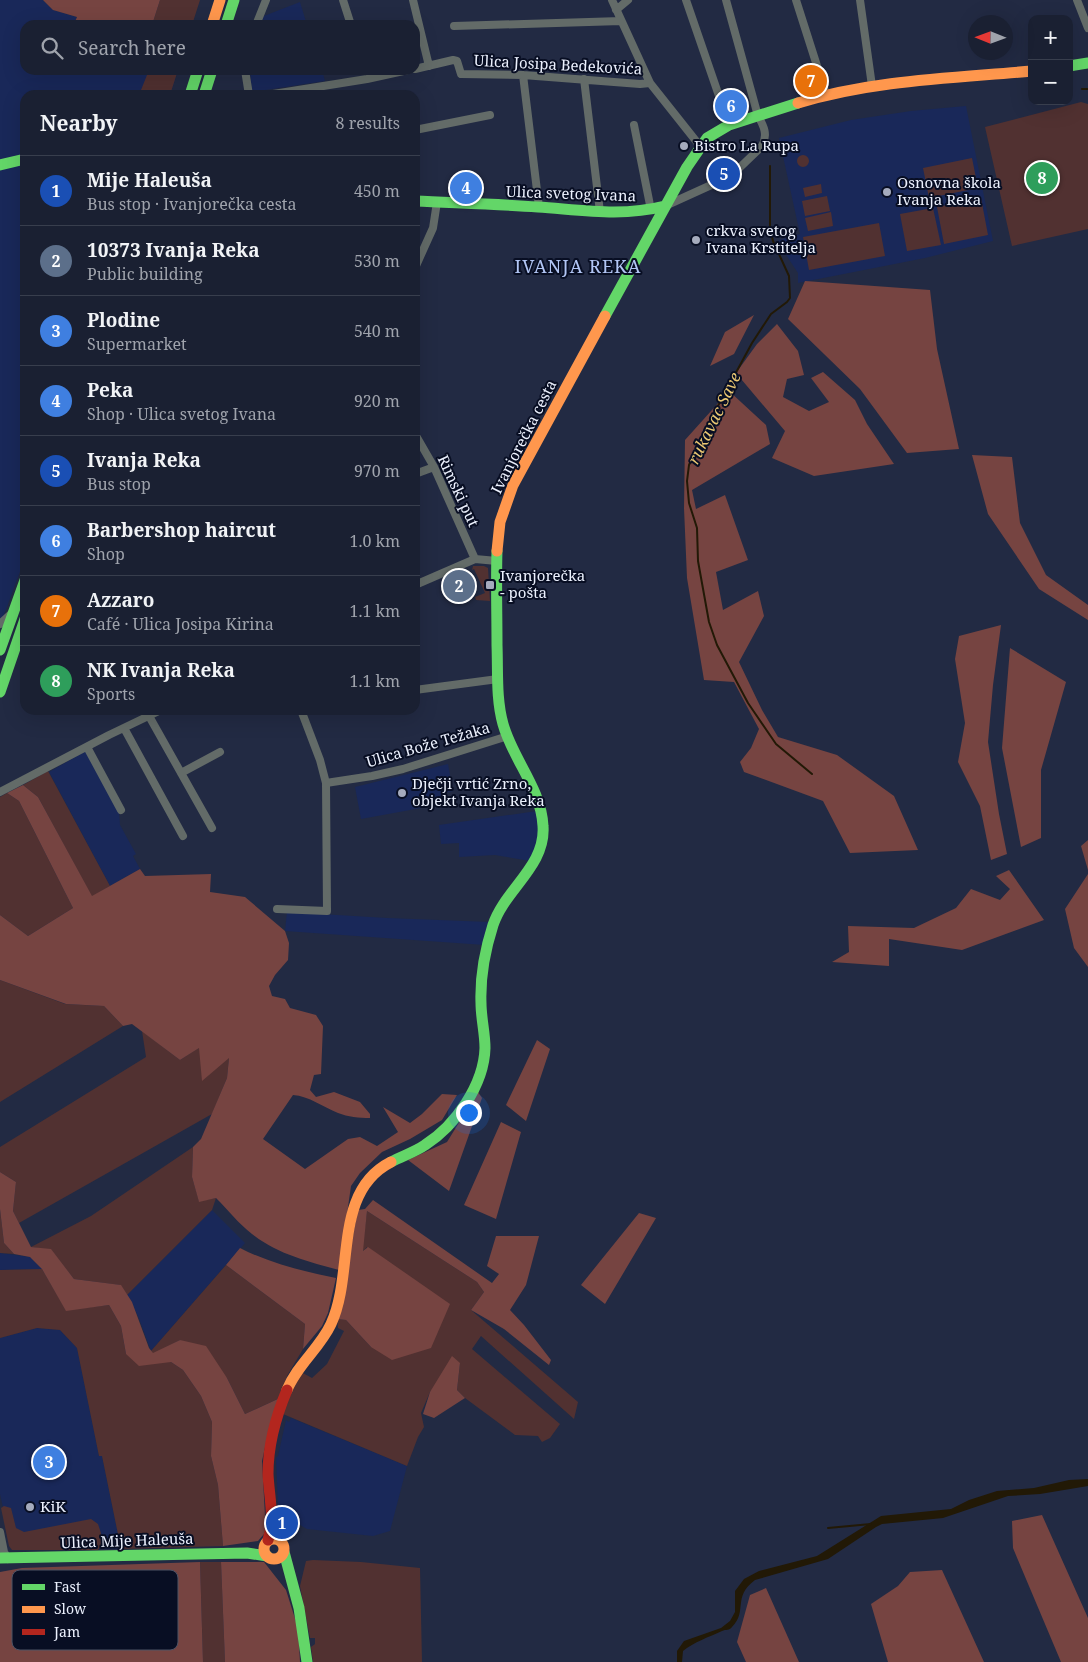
<!DOCTYPE html>
<html lang="en">
<head>
<meta charset="utf-8">
<style>
	:root { --surface:#1a2032; --page:#272d3e; --text:#f1f3f6; --muted:#9fa3ac; --line:#383e4d; --accent:#1a73e8 }
	body { margin:0; font-family:"Noto Serif",serif; background:var(--page); color:var(--text) }
	.controls { position:absolute; right:15px; top:15px; display:grid; overflow:hidden; border-radius:10px; box-shadow:0 5px 20px #0002 }
	.controls button { width:45px; height:45px; display:grid; place-items:center; padding:0; border:0; border-bottom:1px solid var(--line); background:var(--surface); color:var(--text); font:25px sans-serif }
	.compass { position:absolute; left:968px; top:15px; width:45px; height:45px; border-radius:50%; background:var(--surface); box-shadow:0 5px 20px #0002; rotate:271deg }
	.you { position:absolute; left:468px; top:1112px; width:18px; height:18px; margin:-12px; border:4px solid #fff; border-radius:50%; background:#1a73e8; box-shadow:0 0 0 8px #1a73e833 }
	.badge { display:grid; place-items:center; width:32px; height:32px; border-radius:50%; background:var(--accent); color:#fff; font-size:16px; font-weight:700 }
	.pin { position:absolute; translate:-50% -50%; border:2px solid #fff; box-shadow:0 1px 5px #0006 }
	.list { margin:0; padding:0; list-style:none }
	h2 { display:flex; justify-content:space-between; align-items:center; height:65px; margin:0; padding:0 20px; font-size:21px }
	h2 small { font-size:16px; font-weight:400; color:var(--muted) }
	.list li { display:grid; grid-template-columns:32px 1fr auto; gap:15px; align-items:center; box-sizing:border-box; height:70px; padding:0 20px; border-top:1px solid var(--line) }
	.list b { display:block; font-size:19px; white-space:nowrap }
	.list p { margin:0; font-size:16px; white-space:nowrap; color:var(--muted) }
	.list em { font-size:16px; font-style:normal; color:var(--muted) }
	.icon { flex:none; width:28px; height:28px; fill:none; stroke:currentColor; stroke-width:2; stroke-linecap:round; stroke-linejoin:round }
	.map { position:relative; flex:none; width:1088px; height:1662px; overflow:hidden }
	.search { position:absolute; background:var(--surface); box-shadow:0 5px 20px #0002; left:20px; top:20px; width:400px; height:55px; display:flex; align-items:center; gap:12px; box-sizing:border-box; padding:0 18px; border-radius:15px; color:var(--muted); font-size:19px }
	.panel { position:absolute; background:var(--surface); box-shadow:0 5px 20px #0002; left:20px; top:90px; width:400px; height:625px; border-radius:15px }
	.map>svg:first-child { display:block }
	.built { fill:#192859 }
	.green { fill:#513131 }
	.forest { fill:#764441 }
	.water { fill:#221906 }
	.lines { fill:none; stroke-linecap:round; stroke-linejoin:round }
	.stream { stroke:#221906; stroke-width:2 }
	.street { stroke:#636b68; stroke-width:8 }
	.fast { stroke:#63d668; stroke-width:11 }
	.slow { stroke:#ff974d; stroke-width:11 }
	.jam { stroke:#b3261e; stroke-width:11 }
	.poi-dot { fill:#a5abbd; stroke:#080e23; stroke-width:2 }
	.labels { text-anchor:middle; stroke-width:4; stroke-linejoin:round; paint-order:stroke }
	.street-label { font-size:15px; fill:#ecf1fe; stroke:#080e23 }
	.poi-label { font-size:15px; fill:#ecf1fe; stroke:#080e23; text-anchor:start }
	.water-label { font-size:16px; font-style:italic; fill:#ebc873; stroke:#080e23 }
	.quarter-label { font-size:18px; letter-spacing:1px; fill:#b2c6f5; stroke:#080e23 }
	.key { fill:#080e23; stroke:#4c5265; stroke-width:1 }
	.key-label { font-size:14px; fill:#ecf1fe }
</style>
</head>
<body>
<div class="map">
<svg width="1088" height="1662" viewBox="0 0 1088 1662">
	<rect width="100%" height="100%" fill="#222a43"/>
	<path class="built" d="M0,0H43L53,10L77,17L74,24L76,25H25V70H178L170,95H25V155L0,163Z
		M300,2L307,25H260L264,16Z
		M250,70H322L325,81L252,92Z
		M325,88L326,95H277Z
		M966,106L993,241L925,258L798,283V273L777,241L800,234L779,138L851,120L911,111Z
		M25,162V558L4,615L0,622V170Z
		M86,751L119,810L120,825L136,854L133,856L140,869L110,886L49,772Z
		M448,764L453,791L441,794L443,804L361,819L355,787Z
		M537,811L539,820L538,845L530,861L495,855L459,857V843L441,844L439,825Z
		M287,912L387,918L490,922L485,945L285,931Z
		M212,1210L245,1243L151,1351L138,1316L127,1295Z
		M0,1253L30,1257L42,1269L0,1270Z
		M37,1328L60,1330L77,1348L99,1456H102L121,1549L12,1548L0,1494V1338Z
		M291,1418L407,1466L390,1531L373,1536L307,1529L283,1515L278,1505L276,1458L278,1456L286,1420L289,1422Z"/>
	<path class="green" d="M160,0H200L192,25H152Z
		M149,70H178L170,95H139Z
		M1081,102L1088,104V229L1012,246L985,127Z
		M797 161a6 6 0 1 1 12 0a6 6 0 1 1-12 0Z
		M972,158L978,188L929,198L923,168Z
		M821,184L822,193L805,197L803,188Z
		M827,196L830,211L805,216L802,201Z
		M981,198L988,235L944,244L937,207Z
		M933,208L941,245L907,251L900,214Z
		M831,212L833,226L808,231L805,218Z
		M879,223L885,256L809,270L803,237Z
		M473,566H484L488,568L490,601L476,600L475,597L485,593L474,569L472,570Z
		M48,771L110,886L92,897L38,797L23,785Z
		M7,793L19,801L73,908L28,936L0,915V797Z
		M0,980L65,1004L104,1006L123,1026L0,1102Z
		M142,1031L180,1060L200,1047L229,1058L227,1078L212,1114L19,1223L13,1211L16,1182L0,1172V1147L146,1057Z
		M193,1147L192,1177L199,1201L216,1198L212,1210L127,1295L120,1285L74,1279L51,1250L31,1247L91,1216Z
		M0,1209L4,1243L14,1254L0,1253Z
		M367,1211L477,1282L484,1292L471,1310L578,1402L574,1419L481,1336L472,1349L560,1424L550,1438L542,1442L538,1436L515,1435L465,1398L457,1390L460,1363L430,1392L421,1413L424,1427L418,1437L407,1466L283,1414L286,1401L301,1372L312,1378L327,1364L344,1331L338,1328L337,1319L346,1320L371,1347L367,1247L362,1252Z
		M226,1265L305,1324L303,1349L287,1376L280,1398L245,1414L227,1378L180,1340L153,1354L151,1351Z
		M42,1269L66,1310L109,1305L121,1326L126,1354L171,1362L183,1370L201,1396L212,1422L211,1456L218,1485L223,1546L121,1549L102,1456H99L77,1348L60,1330L37,1328L0,1338V1270Z
		M4,1506L11,1508L16,1528L24,1532L91,1519L98,1524C101,1533 105,1542 98,1550H12L9,1546L1,1508Z
		M313,1560L361,1562L420,1568L422,1662H313L311,1647L315,1644V1638H310L300,1586L306,1561Z
		M200,1562H221L225,1662H203Z"/>
	<path class="forest" d="M43,0H160L152,25H76L74,24L77,17L53,10Z
		M805,281L930,290L937,349L959,449L907,453L860,389L788,319Z
		M754,315L734,354L710,366L725,332Z
		M777,324L798,351L804,375L787,379L783,397L809,411L829,402L811,378L823,372L855,400L867,424L894,464L814,476L772,458L785,431L736,373L757,344Z
		M729,391L766,425L770,444L692,490L696,509L725,495L748,560L716,572L723,610L758,591L764,616L739,662L762,710L778,737L837,755L894,796L918,850L850,853L823,801L744,772L740,762L751,748L759,729L734,682L704,680L687,578L684,508L685,440Z
		M972,455L1012,457L1020,523L1046,575L1088,605V620L1039,589L988,514Z
		M1001,625L993,685L988,742L999,814L1007,854L991,860L980,806L958,762L965,723L955,659L959,636Z
		M1010,648L1066,682L1041,770V838L1021,847L1002,748Z
		M23,785L38,797L92,896L140,869L145,876L211,874L210,892L245,897L285,931L289,943L288,960L275,975L269,986L272,996L285,999L290,1008L316,1015L323,1026L321,1074L314,1075L310,1090L316,1097L334,1092L360,1102L370,1114V1118C359,1118 348,1117 338,1113C323,1107 309,1096 293,1095L263,1139L305,1169L348,1139L360,1137L377,1146L398,1132L383,1107L410,1123L422,1114L442,1094L457,1095L442,1120L410,1139L382,1152L360,1173L351,1186L339,1270C309,1262 277,1254 252,1234C239,1224 228,1210 216,1198L199,1202L192,1177L193,1147L201,1139L227,1078L229,1058L202,1081L199,1048L180,1060L132,1024L123,1026L104,1006L66,1004L0,980V915L28,936L73,908L19,801L7,793Z
		M1088,840V870L1081,846Z
		M1009,870L1044,920L962,950L889,939V966L832,962L849,952L848,926L914,928L956,908L971,889L1000,900L1010,889L996,876Z
		M1088,874V967L1074,948L1065,909Z
		M537,1040L550,1049L526,1121L506,1105Z
		M478,1092L482,1098L449,1191L408,1160L447,1142Z
		M501,1122L521,1132L496,1219L464,1205Z
		M0,1172L16,1182L13,1211L31,1247L51,1249L74,1279L121,1285L132,1302L149,1348L153,1353L180,1340L206,1346L227,1378L245,1414L280,1398L268,1434L262,1461L265,1516L268,1524L264,1534L258,1541L223,1546L218,1485L211,1456L212,1422L201,1396L183,1370L171,1362L139,1366L126,1354L121,1326L109,1305L66,1311L42,1269L30,1257L14,1254L4,1243L0,1209Z
		M373,1200L492,1283L499,1274L487,1266L496,1236H539L526,1285L510,1310L524,1325L551,1360L549,1365L504,1329L471,1310L484,1292L477,1282L367,1211L363,1251L368,1247L450,1304L431,1348L392,1360L371,1347L346,1320L337,1319L358,1210L365,1209Z
		M639,1213L656,1218L605,1304L581,1285Z
		M240,1248C271,1264 303,1271 336,1278L328,1313L322,1326L303,1349L305,1324L226,1265Z
		M452,1356L460,1363L457,1390L465,1398L434,1418L423,1414L430,1392Z
		M1042,1515L1088,1618V1662H1061L1013,1548L1012,1521Z
		M200,1562L203,1662H0V1572L22,1568Z
		M221,1562H264L286,1590L298,1628L300,1662H225Z
		M942,1570L984,1662H888L871,1604L898,1586L910,1572Z
		M766,1588L799,1662H746L737,1642L750,1595Z"/>
	<path class="water" d="M1088,1479V1486L1040,1494L1008,1496L943,1518L882,1524L876,1527L828,1559L755,1580C732,1597 748,1611 732,1627C729,1631 726,1629 722,1631C709,1637 694,1642 683,1651L682,1662H677V1651L684,1641L721,1628L730,1621L735,1612V1591L744,1579L759,1571L817,1556L881,1516L951,1509L969,1500L997,1491L1034,1488L1069,1480Z"/>
	<g class="lines">
		<path class="stream" d="M1082,89H1088
			M770,166V228L773,241L789,276L790,298L787,302L771,314L752,343L706,428L689,465L687,481L689,503L697,528L698,561L709,622L717,645L748,703L776,744L812,774
			M828,1528L871,1524"/>
		<path class="street" d="M343,0L351,25
			M413,0L429,66
			M612,0L650,83L700,146
			M686,0L729,125
			M796,0L826,94
			M860,0L872,86
			M1077,0L1088,28
			M616,10L628,0
			M256,25L266,0
			M454,26L621,21
			M415,69L453,60L457,61L461,74L523,75L640,84L650,83
			M245,70L249,95
			M523,75L539,207
			M584,79L600,212
			M267,95L367,79L408,70
			M634,125L651,210
			M415,130L490,115
			M665,206L731,176L762,146C768,135 764,126 758,116L726,0
			M415,268L433,228L437,202
			M415,434L434,467L475,559
			M415,474L434,467
			M415,585L475,559L497,561
			M0,624L11,614
			M415,690L498,679
			M149,716L212,828
			M124,728L183,836
			M87,747L121,810
			M181,773L220,752
			M326,783L372,776L403,769L508,736
			M0,792L109,735L161,710
			M277,909L327,911L326,783L320,760L301,710
			M0,1532L4,1552L8,1559"/>
		<path class="fast" d="M226,25L234,0
			M1069,66L1088,63
			M190,95L198,70
			M204,95L212,70
			M0,165L25,159
			M415,201C456,203 497,204 538,207C582,210 622,217 665,206
			M605,316L687,167L707,138L729,125L798,103
			M0,650L25,580
			M0,692L25,619
			M391,1162C402,1156 415,1152 425,1145C455,1126 484,1085 485,1048C485,1033 481,1018 481,1003C480,977 485,950 493,925C505,889 546,866 543,826C541,788 513,760 503,724C496,699 498,672 497,645C497,614 496,582 497,551
			M284,1552L299,1608L307,1662
			M0,1558L247,1553L267,1556"/>
		<path class="slow" d="M212,25L220,0
			M798,103C873,80 954,78 1032,71
			M497,551L500,522L513,485L605,316
			M287,1390C297,1365 320,1348 331,1324C355,1273 332,1192 391,1162
			M264 1549a10 10 0 1 1 20 0a10 10 0 1 1-20 0Z"/>
		<path class="jam" d="M268,1540C275,1518 269,1496 268,1474C268,1446 276,1416 287,1390"/>
	</g>
	<g class="poi-dot">
		<circle cx="684" cy="146" r="5"/>
		<circle cx="887" cy="192" r="5"/>
		<circle cx="696" cy="240" r="5"/>
		<rect x="485" y="580" width="10" height="10" rx="2.5"/>
		<circle cx="402" cy="793" r="5"/>
		<circle cx="30" cy="1507" r="5"/>
	</g>
	<g class="labels">
		<g class="street-label">
			<text transform="translate(558 65) rotate(3)" y="5">Ulica Josipa Bedekovića</text>
			<text transform="translate(571 194) rotate(2)" y="5">Ulica svetog Ivana</text>
			<text transform="translate(524 437) rotate(-63)" y="5">Ivanjorečka cesta</text>
			<text transform="translate(458 491) rotate(65)" y="5">Rimski put</text>
			<text transform="translate(428 745) rotate(-16)" y="5">Ulica Bože Težaka</text>
			<text transform="translate(127 1541) rotate(-2)" y="5">Ulica Mije Haleuša</text>
		</g>
		<g class="poi-label">
			<text x="694" y="151">Bistro La Rupa</text>
			<text x="897" y="188">Osnovna škola<tspan x="897" dy="17">Ivanja Reka</tspan></text>
			<text x="706" y="236">crkva svetog<tspan x="706" dy="17">Ivana Krstitelja</tspan></text>
			<text x="500" y="581">Ivanjorečka<tspan x="500" dy="17">- pošta</tspan></text>
			<text x="412" y="789">Dječji vrtić Zrno,<tspan x="412" dy="17">objekt Ivanja Reka</tspan></text>
			<text x="40" y="1512">KiK</text>
		</g>
		<g class="water-label">
			<text transform="translate(714 418) rotate(-64)" y="6">rukavac Save</text>
		</g>
		<g class="quarter-label">
			<text x="578" y="273">IVANJA REKA</text>
		</g>
	</g>
	<rect x="12" y="1570" width="166" height="80" rx="8" class="key"/>
	<rect x="22" y="1584" width="23" height="6" fill="#63d668"/>
	<rect x="22" y="1606" width="23" height="7" fill="#ff974d"/>
	<rect x="22" y="1629" width="23" height="6" fill="#b3261e"/>
	<g class="key-label">
		<text x="54" y="1592">Fast</text>
		<text x="54" y="1614">Slow</text>
		<text x="54" y="1637">Jam</text>
	</g>
</svg>
<div class="controls">
<button>+</button>
<button>−</button>
</div>
<svg class="compass" viewBox="-18 -18 36 36"><path d="M0-13l5 13h-10z" fill="#e53935"/><path d="M0 13l5-13h-10z" fill="#9fa3ac"/></svg>
<div class="you"></div>
<div class="pin badge" style="left:282px;top:1523px;background:#1a4fb4">1</div>
<div class="pin badge" style="left:459px;top:586px;background:#5c6f8a">2</div>
<div class="pin badge" style="left:49px;top:1462px;background:#3f7fe0">3</div>
<div class="pin badge" style="left:466px;top:188px;background:#3f7fe0">4</div>
<div class="pin badge" style="left:724px;top:174px;background:#1a4fb4">5</div>
<div class="pin badge" style="left:731px;top:106px;background:#3f7fe0">6</div>
<div class="pin badge" style="left:811px;top:81px;background:#e8710a">7</div>
<div class="pin badge" style="left:1042px;top:178px;background:#2e9e5b">8</div>
<div class="search"><svg class="icon" aria-label="search" viewBox="0 0 24 24"><circle cx="10" cy="10" r="6"/><path d="M15 15l6 6"/></svg>Search here</div>
<section class="panel">
<h2>Nearby<small>8 results</small></h2>
<ul class="list">
<li><span class="badge" style="background:#1a4fb4">1</span><div><b>Mije Haleuša</b><p>Bus stop · Ivanjorečka cesta</p></div><em>450 m</em></li>
<li><span class="badge" style="background:#5c6f8a">2</span><div><b>10373 Ivanja Reka</b><p>Public building</p></div><em>530 m</em></li>
<li><span class="badge" style="background:#3f7fe0">3</span><div><b>Plodine</b><p>Supermarket</p></div><em>540 m</em></li>
<li><span class="badge" style="background:#3f7fe0">4</span><div><b>Peka</b><p>Shop · Ulica svetog Ivana</p></div><em>920 m</em></li>
<li><span class="badge" style="background:#1a4fb4">5</span><div><b>Ivanja Reka</b><p>Bus stop</p></div><em>970 m</em></li>
<li><span class="badge" style="background:#3f7fe0">6</span><div><b>Barbershop haircut</b><p>Shop</p></div><em>1.0 km</em></li>
<li><span class="badge" style="background:#e8710a">7</span><div><b>Azzaro</b><p>Café · Ulica Josipa Kirina</p></div><em>1.1 km</em></li>
<li><span class="badge" style="background:#2e9e5b">8</span><div><b>NK Ivanja Reka</b><p>Sports</p></div><em>1.1 km</em></li>
</ul>
</section>
</div>
</body>
</html>
